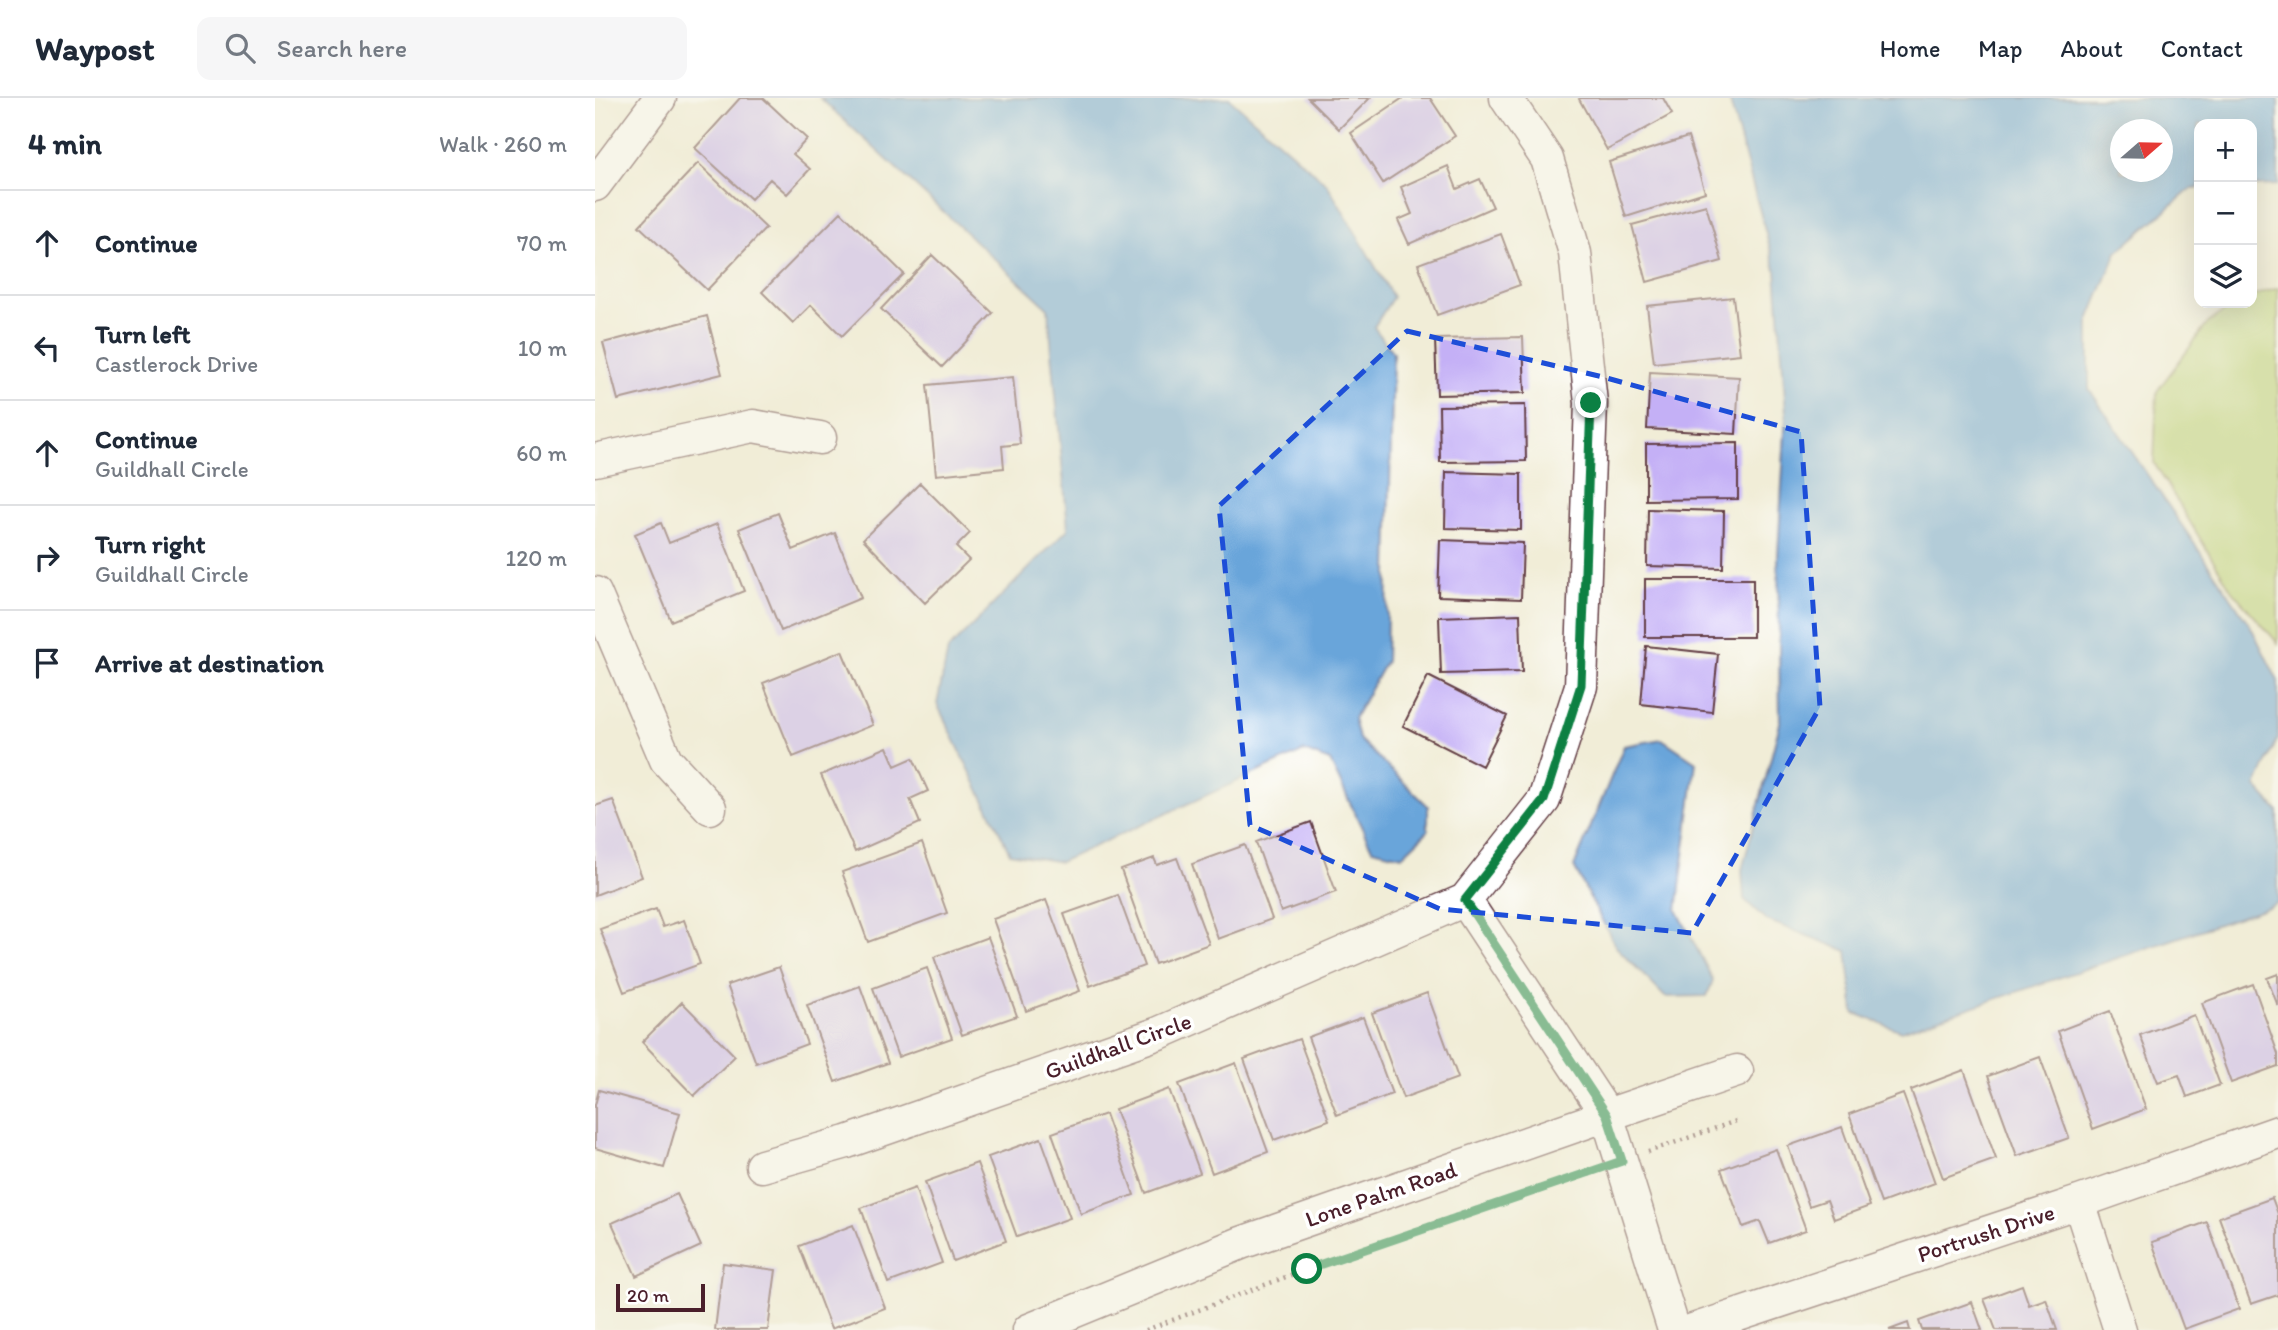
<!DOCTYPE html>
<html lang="en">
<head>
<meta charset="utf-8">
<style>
	:root { --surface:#fff; --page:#f6f6f7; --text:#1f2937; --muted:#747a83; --line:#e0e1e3 }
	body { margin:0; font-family:Itim,sans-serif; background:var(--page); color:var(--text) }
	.controls { position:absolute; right:21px; top:21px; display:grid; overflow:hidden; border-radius:14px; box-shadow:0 7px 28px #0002 }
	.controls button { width:63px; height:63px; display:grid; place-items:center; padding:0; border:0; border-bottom:2px solid var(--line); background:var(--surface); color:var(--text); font:35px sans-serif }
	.compass { position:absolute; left:1515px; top:21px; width:63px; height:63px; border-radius:50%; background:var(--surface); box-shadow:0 7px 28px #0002; rotate:70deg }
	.scale { position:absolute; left:21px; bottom:18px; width:89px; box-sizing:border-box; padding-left:7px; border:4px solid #4a1f2b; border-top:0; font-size:19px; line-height:24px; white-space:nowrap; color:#4a1f2b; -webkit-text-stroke:5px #fff; paint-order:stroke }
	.stop { position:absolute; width:21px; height:21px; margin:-16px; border:5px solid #0b8043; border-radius:50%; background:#fff }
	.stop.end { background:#0b8043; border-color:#fff; box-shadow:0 2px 7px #0008 }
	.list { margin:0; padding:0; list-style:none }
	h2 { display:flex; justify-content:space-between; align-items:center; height:91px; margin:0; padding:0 28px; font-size:30px }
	h2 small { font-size:23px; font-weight:400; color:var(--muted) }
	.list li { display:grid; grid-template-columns:46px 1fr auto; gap:21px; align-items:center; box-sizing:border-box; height:105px; padding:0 28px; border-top:2px solid var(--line) }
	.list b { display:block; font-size:26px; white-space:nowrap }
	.list p { margin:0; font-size:23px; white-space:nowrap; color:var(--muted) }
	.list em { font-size:23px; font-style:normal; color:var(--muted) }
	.icon { flex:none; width:38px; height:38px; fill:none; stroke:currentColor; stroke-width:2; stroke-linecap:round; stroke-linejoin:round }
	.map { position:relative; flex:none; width:1683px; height:1232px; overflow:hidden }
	header { display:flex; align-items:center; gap:42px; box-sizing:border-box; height:98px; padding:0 35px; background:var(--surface); border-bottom:2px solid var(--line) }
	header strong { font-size:33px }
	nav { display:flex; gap:38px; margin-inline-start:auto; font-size:24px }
	.search { width:490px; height:63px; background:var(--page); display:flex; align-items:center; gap:18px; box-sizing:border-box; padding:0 24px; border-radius:14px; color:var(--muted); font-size:26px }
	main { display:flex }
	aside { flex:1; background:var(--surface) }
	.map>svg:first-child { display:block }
	.green { fill:#b9d175; stroke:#827850; stroke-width:2 }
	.water { fill:#69a5da; stroke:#5a6282; stroke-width:2; fill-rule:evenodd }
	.building { fill:#c4b0f6 }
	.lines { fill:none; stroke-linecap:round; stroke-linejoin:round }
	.minor-casing { stroke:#633e45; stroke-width:35 }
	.path { stroke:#633e45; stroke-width:4.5; stroke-dasharray:2 5; stroke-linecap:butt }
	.minor { stroke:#fff; stroke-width:32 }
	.route { stroke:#0b8043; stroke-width:9 }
	.marked { fill:none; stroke:#1d4ed8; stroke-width:5; stroke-dasharray:14 9; stroke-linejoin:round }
	.labels { text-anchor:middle; stroke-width:7; stroke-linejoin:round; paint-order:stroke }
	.street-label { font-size:23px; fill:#4a1f2b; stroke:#fff }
</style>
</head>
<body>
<header>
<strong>Waypost</strong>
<div class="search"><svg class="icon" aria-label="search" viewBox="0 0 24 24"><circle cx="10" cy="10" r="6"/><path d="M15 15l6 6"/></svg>Search here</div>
<nav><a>Home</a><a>Map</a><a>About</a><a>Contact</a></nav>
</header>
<main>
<aside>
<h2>4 min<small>Walk · 260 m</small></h2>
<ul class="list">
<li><svg class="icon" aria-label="ahead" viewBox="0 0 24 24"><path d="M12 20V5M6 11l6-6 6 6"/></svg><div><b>Continue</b></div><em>70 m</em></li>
<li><svg class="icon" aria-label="left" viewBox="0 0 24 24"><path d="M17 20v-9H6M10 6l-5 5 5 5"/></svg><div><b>Turn left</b><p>Castlerock Drive</p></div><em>10 m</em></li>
<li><svg class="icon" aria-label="ahead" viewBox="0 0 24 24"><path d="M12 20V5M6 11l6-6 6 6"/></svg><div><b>Continue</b><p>Guildhall Circle</p></div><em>60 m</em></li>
<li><svg class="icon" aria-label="right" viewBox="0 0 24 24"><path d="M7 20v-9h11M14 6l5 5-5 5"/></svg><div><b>Turn right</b><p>Guildhall Circle</p></div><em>120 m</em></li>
<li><svg class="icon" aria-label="arrive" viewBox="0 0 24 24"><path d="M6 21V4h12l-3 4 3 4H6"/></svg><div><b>Arrive at destination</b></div></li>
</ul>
</aside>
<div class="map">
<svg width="1683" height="1232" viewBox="0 0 1683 1232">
	<rect width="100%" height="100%" fill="#fff"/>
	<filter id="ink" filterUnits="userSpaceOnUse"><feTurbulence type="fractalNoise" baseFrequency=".0143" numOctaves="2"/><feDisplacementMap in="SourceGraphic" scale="14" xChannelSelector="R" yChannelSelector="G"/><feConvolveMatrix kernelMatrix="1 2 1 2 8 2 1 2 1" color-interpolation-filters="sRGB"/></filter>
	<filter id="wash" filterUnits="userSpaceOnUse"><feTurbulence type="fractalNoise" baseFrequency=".00686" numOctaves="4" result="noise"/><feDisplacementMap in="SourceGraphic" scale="28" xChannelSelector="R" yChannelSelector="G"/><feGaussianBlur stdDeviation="1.57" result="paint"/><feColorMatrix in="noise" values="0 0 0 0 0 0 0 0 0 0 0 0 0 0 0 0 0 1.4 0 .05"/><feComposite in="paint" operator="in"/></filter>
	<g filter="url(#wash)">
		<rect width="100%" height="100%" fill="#f1edd7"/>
		<path class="green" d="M1683,190V545L1637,493L1559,365L1562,293L1613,225L1641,205H1657V198Z"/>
		<path class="water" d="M225,0H634L732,86L798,199L779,229L798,255L791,563L759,620L764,641L833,708V733L807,758L777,751L735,663L709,653L465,764L415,755L342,606L353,552L473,431L453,210Z
			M1137,0H1683V87L1657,88V26H1604V90H1597L1522,154L1494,222V291L1656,529L1683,583V640L1661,689L1683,713V804L1674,809L1306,933L1259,915L1252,853L1171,822L1149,801L1147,772L1185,625L1183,457L1191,316L1181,172L1135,4ZM1526,32H1568V74H1526Z
			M1067,641L1101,664L1082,812L1118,882L1112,898L1070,899L1021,849L979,769L1029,648Z"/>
		<g id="blocks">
			<path class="building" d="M145,0H168L212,41L198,56L215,71L192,96L175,81L156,101L100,50Z
				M713,0H775L744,31Z
				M808,0H835L860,38L788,85L756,35Z
				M986,0H1068L1077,16L1012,52L984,1Z
				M1093,39L1110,94L1031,119L1014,64Z
				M103,65L171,130L112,192L44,128Z
				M853,68L862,91L885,81L898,109L814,146L803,122L817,116L806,89Z
				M1111,107L1127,163L1052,184L1037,127Z
				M246,114L309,176L247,238L216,207L198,225L167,194Z
				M906,136L925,187L842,217L823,166Z
				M337,157L398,215L347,269L286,211Z
				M1138,199L1145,256L1059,265L1052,208Z
				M112,218L127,276L23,302L8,245Z
				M928,239L930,295L842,297L840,241Z
				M1055,274L1144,279L1141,336L1052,331Z
				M418,279L425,346L407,348L409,370L341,377L332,287Z
				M930,307L931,363L845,364L844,308Z
				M1143,345V401L1051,402V346Z
				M851,374L926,376V432L850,430Z
				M325,385L375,435L361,449L374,462L330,505L268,441Z
				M1053,411L1129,413L1128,470L1052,468Z
				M183,415L198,452L240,435L266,500L186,533L144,431Z
				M66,425L74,445L122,426L149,493L76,523L40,436Z
				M845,442L928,445L926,501L843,498Z
				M1050,481H1158V539H1050Z
				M925,516L927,574L846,576L844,519Z
				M1051,548L1123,556L1117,614L1046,606Z
				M247,553L278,627L198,659L168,585Z
				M833,578L912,618L887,668L808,628Z
				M292,649L300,668L318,660L333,693L315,701L325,725L260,754L226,677Z
				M18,702L47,779L0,797V708Z
				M716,724L741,794L686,814L661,744Z
				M327,745L352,815L273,844L247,774Z
				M650,747L677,821L623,841L597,766Z
				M559,760L562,767L582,760L614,846L560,866L526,772Z
				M523,797L549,868L495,888L469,816Z
				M451,802L485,893L431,913L398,821Z
				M61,811L68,829L89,822L105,866L29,894L5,831Z
				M393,839L422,918L367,937L339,859Z
				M184,869L212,946L161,965L132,887Z
				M332,870L357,940L303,959L278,890Z
				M1683,876V908L1672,880Z
				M1658,886L1683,956V968L1636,985L1607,905Z
				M265,888L293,965L240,984L212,907Z
				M832,895L863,980L808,1000L777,915Z
				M87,904L140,958L99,998L47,944Z
				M1515,913L1551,1011L1498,1031L1463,933Z
				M1599,917L1625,987L1592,999L1584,977L1563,984L1545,937Z
				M768,919L797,996L742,1017L713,939Z
				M704,941L734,1022L679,1042L649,961Z
				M1445,959L1474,1040L1422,1058L1393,978Z
				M641,965L673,1054L617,1075L584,986Z
				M1369,972L1401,1061L1348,1080L1316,992Z
				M574,991L605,1075L551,1095L520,1011Z
				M4,992L85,1015L69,1070L0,1050V1007Z
				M1308,996L1340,1085L1286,1105L1254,1016Z
				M510,1016L539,1097L486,1116L457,1035Z
				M1247,1029L1275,1108L1239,1121L1232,1102L1214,1108L1193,1048Z
				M446,1040L475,1120L422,1139L393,1059Z
				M1181,1051L1211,1132L1174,1145L1165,1123L1148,1129L1126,1071Z
				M382,1065L411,1143L358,1163L330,1084Z
				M320,1090L347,1165L293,1185L266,1110Z
				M82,1096L106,1148L41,1178L17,1125Z
				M1677,1100L1683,1116V1197L1656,1206L1624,1119Z
				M1612,1124L1644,1211L1589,1231L1557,1144Z
				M258,1127L290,1210L236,1231L204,1148Z
				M128,1165L181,1172L173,1232H120Z
				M1427,1187L1434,1207L1451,1201L1462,1232H1401L1389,1201Z
				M1377,1204L1387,1232H1327L1324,1223Z
				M1313,1225L1315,1232H1294Z"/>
		</g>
	</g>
	<g filter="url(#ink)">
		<use href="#blocks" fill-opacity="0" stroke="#633e45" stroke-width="2"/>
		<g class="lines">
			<defs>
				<path id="minor" d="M0,87L65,0
					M0,362L158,328L225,340
					M0,495L71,662L115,710
					M870,802L1012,1017L1079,1232
					M167,1068L252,1044L564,935L870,802L949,702L986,588L996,305L980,155L952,61L911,0
					M1484,1104L1525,1232
					M434,1232L646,1145L1012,1017L1142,973
					M1098,1232L1484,1104L1683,1034"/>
			</defs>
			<use href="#minor" class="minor-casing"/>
			<path class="path" d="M1053,1054L1141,1023
				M551,1232L712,1171L859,1119L999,1074"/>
			<use href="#minor" class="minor"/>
		</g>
	</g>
	<g class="lines" filter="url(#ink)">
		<path class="route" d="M712,1171L1027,1063L1012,1017L870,802L949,702L986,587L996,305"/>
	</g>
	<path d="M0 0H1683V1232H0ZM812,233L1008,279L1206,334L1225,609L1097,835L845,811L655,727L624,408Z" fill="#f1edd7" fill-opacity=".55" fill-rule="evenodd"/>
	<path class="marked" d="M812,233L1008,279L1206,334L1225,609L1097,835L845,811L655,727L624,408Z"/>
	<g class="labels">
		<g class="street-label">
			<text transform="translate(523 948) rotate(-20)" y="8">Guildhall Circle</text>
			<text transform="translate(786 1096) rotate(-19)" y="8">Lone Palm Road</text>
			<text transform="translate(1391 1135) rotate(-18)" y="8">Portrush Drive</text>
		</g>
	</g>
</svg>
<div class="controls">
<button>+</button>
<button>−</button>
<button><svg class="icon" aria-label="layers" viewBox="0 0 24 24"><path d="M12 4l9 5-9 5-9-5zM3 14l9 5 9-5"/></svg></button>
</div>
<svg class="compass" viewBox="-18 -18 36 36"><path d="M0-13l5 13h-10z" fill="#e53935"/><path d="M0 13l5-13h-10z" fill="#747a83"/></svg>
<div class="scale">20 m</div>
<div class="stop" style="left:712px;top:1171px"></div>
<div class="stop end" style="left:996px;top:305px"></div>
</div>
</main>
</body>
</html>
